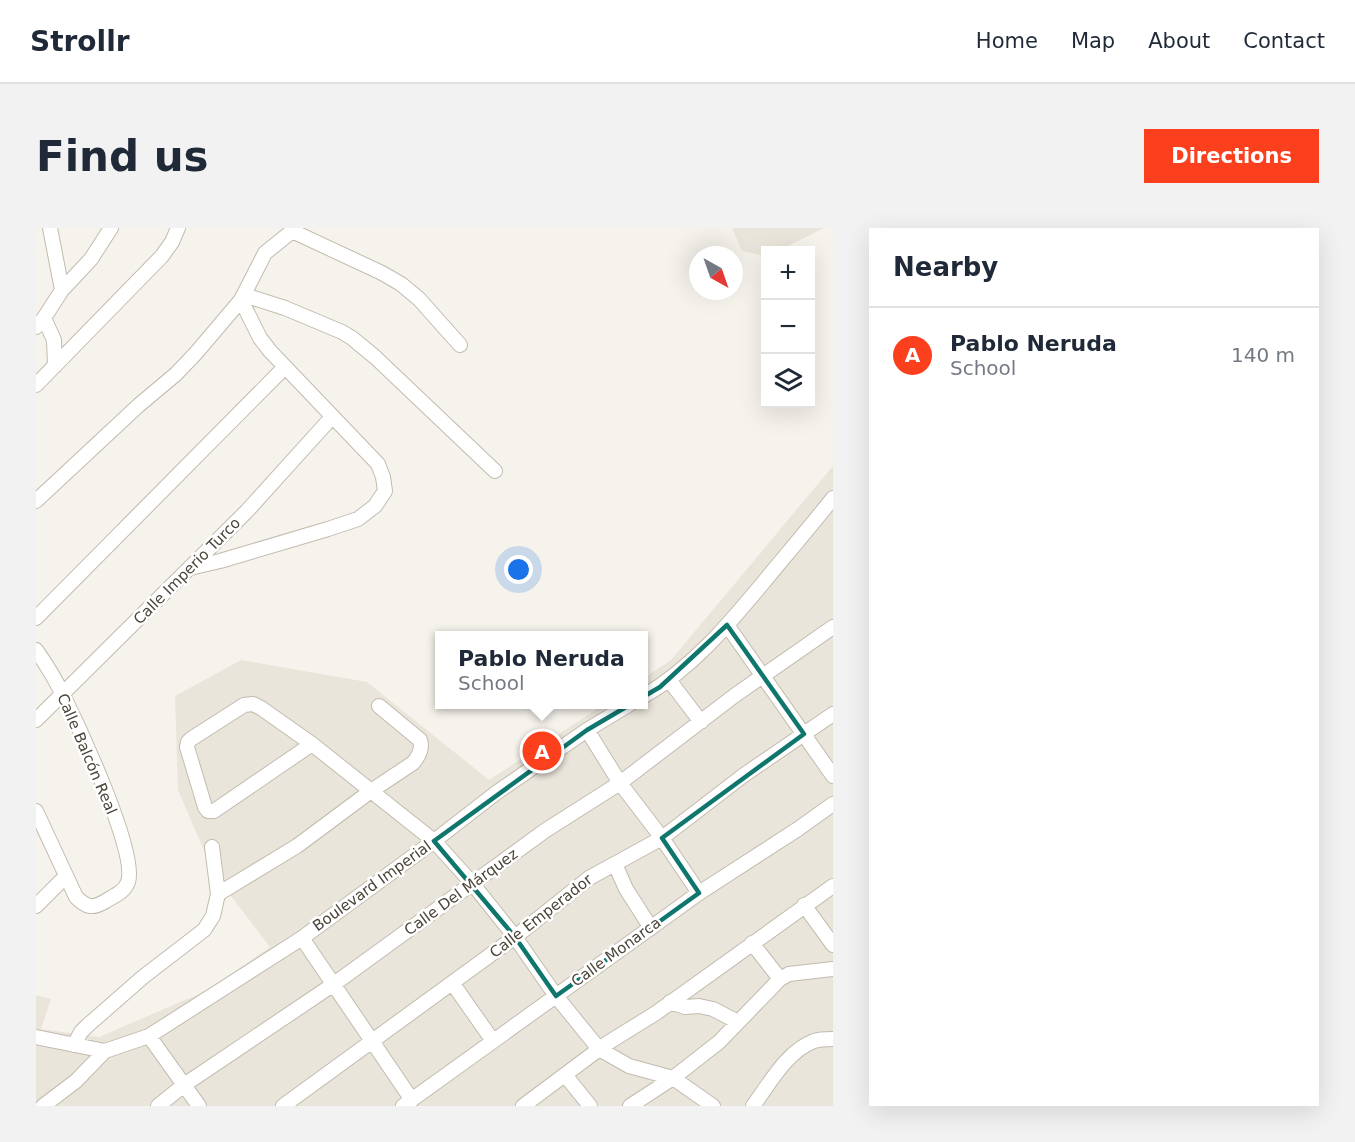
<!DOCTYPE html>
<html lang="en">
<head>
<meta charset="utf-8">
<style>
	:root { --surface:#fff; --page:#f2f2f3; --text:#1f2937; --muted:#747a83; --line:#e0e1e3; --accent:#fc3f1d }
	body { margin:0; font-family:"DejaVu Sans",sans-serif; background:var(--page); color:var(--text) }
	.controls { position:absolute; right:18px; top:18px; display:grid; overflow:hidden; border-radius:0px; box-shadow:0 6px 24px #0002 }
	.controls button { width:54px; height:54px; display:grid; place-items:center; padding:0; border:0; border-bottom:2px solid var(--line); background:var(--surface); color:var(--text); font:30px sans-serif }
	.compass { position:absolute; left:653px; top:18px; width:54px; height:54px; border-radius:50%; background:var(--surface); box-shadow:0 6px 24px #0002; rotate:140deg }
	.you { position:absolute; left:483px; top:342px; width:21px; height:21px; margin:-15px; border:4px solid #fff; border-radius:50%; background:#1a73e8; box-shadow:0 0 0 9px #1a73e833 }
	.badge { display:grid; place-items:center; width:39px; height:39px; border-radius:50%; background:var(--accent); color:#fff; font-size:20px; font-weight:700 }
	.pin { position:absolute; translate:-50% -50%; border:3px solid #fff; box-shadow:0 2px 6px #0006 }
	.popup { position:absolute; left:399px; top:403px; width:213px; height:78px; box-sizing:border-box; display:grid; place-content:center; border-radius:0px; background:var(--surface); filter:drop-shadow(0 2px 4px #0005); font-size:20px; white-space:nowrap; color:var(--muted) }
	.popup b { font-size:22px; color:var(--text) }
	.popup::after { content:''; position:absolute; left:50%; top:100%; margin-left:-12px; border:12px solid transparent; border-top-color:var(--surface) }
	.list { margin:0; padding:0; list-style:none }
	h2 { display:flex; justify-content:space-between; align-items:center; height:78px; margin:0; padding:0 24px; font-size:26px }
	h2 small { font-size:20px; font-weight:400; color:var(--muted) }
	.list li { display:grid; grid-template-columns:39px 1fr auto; gap:18px; align-items:center; box-sizing:border-box; height:96px; padding:0 24px; border-top:2px solid var(--line) }
	.list b { display:block; font-size:22px; white-space:nowrap }
	.list p { margin:0; font-size:20px; white-space:nowrap; color:var(--muted) }
	.list em { font-size:20px; font-style:normal; color:var(--muted) }
	.icon { flex:none; width:33px; height:33px; fill:none; stroke:currentColor; stroke-width:2; stroke-linecap:round; stroke-linejoin:round }
	.map { position:relative; flex:none; width:797px; height:878px; overflow:hidden; border-radius:0px }
	header { display:flex; align-items:center; gap:36px; box-sizing:border-box; height:84px; padding:0 30px; background:var(--surface); border-bottom:2px solid var(--line) }
	header strong { font-size:28px }
	nav { display:flex; gap:33px; margin-inline-start:auto; font-size:21px }
	.intro { display:flex; align-items:center; justify-content:space-between; box-sizing:border-box; height:144px; padding:0 36px }
	h1 { margin:0; font-size:42px }
	.button { padding:15px 27px; border-radius:0px; background:var(--accent); color:#fff; font-size:21px; font-weight:700 }
	main { display:flex; gap:36px; padding:0 36px }
	aside { flex:1; background:var(--surface); border-radius:0px; box-shadow:0 6px 24px #0002 }
	.map>svg:first-child { display:block }
	.residential { fill:#eae5da }
	.lines { fill:none; stroke-linecap:round; stroke-linejoin:round }
	.minor-casing { stroke:#c2bbae; stroke-width:16 }
	.minor { stroke:#fff; stroke-width:14 }
	.marked { fill:none; stroke:#0f766e; stroke-width:4.5; stroke-linejoin:round }
	.labels { text-anchor:middle; stroke-width:5; stroke-linejoin:round; paint-order:stroke }
	.street-label { font-size:15px; fill:#4b4439; stroke:#fff }
</style>
</head>
<body>
<header>
<strong>Strollr</strong>
<nav><a>Home</a><a>Map</a><a>About</a><a>Contact</a></nav>
</header>
<div class="intro"><h1>Find us</h1><a class="button">Directions</a></div>
<main>
<div class="map">
<svg width="797" height="878" viewBox="0 0 797 878">
	<rect width="100%" height="100%" fill="#f6f3ec"/>
	<path class="residential" d="M696,0H788L744,22H730L729,28L706,23Z
		M797,238V878H0V767L15,771L5,801L63,809L172,762L234,719L178,646L142,562L139,468L205,432L331,454L453,552L567,477L608,476V450L635,432Z"/>
	<g class="lines">
		<defs>
			<path id="minor" d="M14,0L26,62
				M256,3L346,45L365,56L383,71L424,117
				M208,67L249,80L306,104L316,110L339,129L459,243
				M8,90L18,112L19,138
				M0,99L8,90L26,62L55,31L75,0
				M0,157L126,28L136,14L142,0
				M0,273L103,177L140,146L160,125L205,72L229,25L260,0
				M154,340L184,333L292,301L322,291L339,278L349,263L347,249L342,236L234,123L224,110L205,72
				M0,390L248,140
				M691,397L797,548
				M0,422C10,436 19,451 26,465C42,497 102,625 92,654C88,665 77,668 68,674C56,681 50,679 40,669L0,583
				M633,452L665,494
				M608,468C656,440 692,397 727,355C750,327 774,299 797,270
				M0,492L211,283L296,189
				M551,502L584,555L626,610L663,665
				M276,516L178,583H172L169,579L151,519L152,514L155,511L208,477L217,476L225,480L276,516L398,613L436,655L479,709L520,768L563,821L593,838L637,850L677,878
				M579,636L590,661L615,700
				M182,666L261,618L335,563L377,535C383,528 387,521 384,512L343,478
				M768,677L797,717
				M0,678L30,648
				M266,710L376,872
				M716,715L744,751
				M417,756L457,813
				M634,774L649,779L663,778L677,781L702,794
				M113,808L163,878
				M0,809L69,823L113,808L266,710L398,613L460,565L551,502L594,476
				M38,817L45,804L51,798L107,749L168,702L177,688L182,666L176,619
				M529,847L554,878
				M7,878L40,853L69,823
				M122,878L148,857L298,756L510,602L584,555L698,468L797,399
				M247,878L479,709L553,650L626,610L708,547L797,486
				M367,878L663,665L762,601L797,576
				M487,878L570,816L620,785L797,658
				M594,878L637,850L683,814L744,751L753,746L797,741
				M717,878C734,855 751,823 778,813C784,811 791,811 797,811"/>
		</defs>
		<use href="#minor" class="minor-casing"/>
		<use href="#minor" class="minor"/>
	</g>
	<path class="marked" d="M691,397L768,506L626,610L663,665L520,768L479,709L398,613L551,502L624,459Z"/>
	<g class="labels">
		<g class="street-label">
			<text transform="translate(151 343) rotate(-45)" y="5">Calle Imperio Turco</text>
			<text transform="translate(51 526) rotate(67)" y="5">Calle Balcón Real</text>
			<text transform="translate(336 658) rotate(-36)" y="5">Boulevard Imperial</text>
			<text transform="translate(425 664) rotate(-36)" y="5">Calle Del Márquez</text>
			<text transform="translate(505 688) rotate(-38)" y="5">Calle Emperador</text>
			<text transform="translate(580 724) rotate(-36)" y="5">Calle Monarca</text>
		</g>
	</g>
</svg>
<div class="controls">
<button>+</button>
<button>−</button>
<button><svg class="icon" aria-label="layers" viewBox="0 0 24 24"><path d="M12 4l9 5-9 5-9-5zM3 14l9 5 9-5"/></svg></button>
</div>
<svg class="compass" viewBox="-18 -18 36 36"><path d="M0-13l5 13h-10z" fill="#e53935"/><path d="M0 13l5-13h-10z" fill="#747a83"/></svg>
<div class="you"></div>
<div class="pin badge" style="left:506px;top:523px">A</div>
<div class="popup"><b>Pablo Neruda</b>School</div>
</div>
<aside>
<h2>Nearby<small></small></h2>
<ul class="list">
<li><span class="badge">A</span><div><b>Pablo Neruda</b><p>School</p></div><em>140 m</em></li>
</ul>
</aside>
</main>
</body>
</html>
